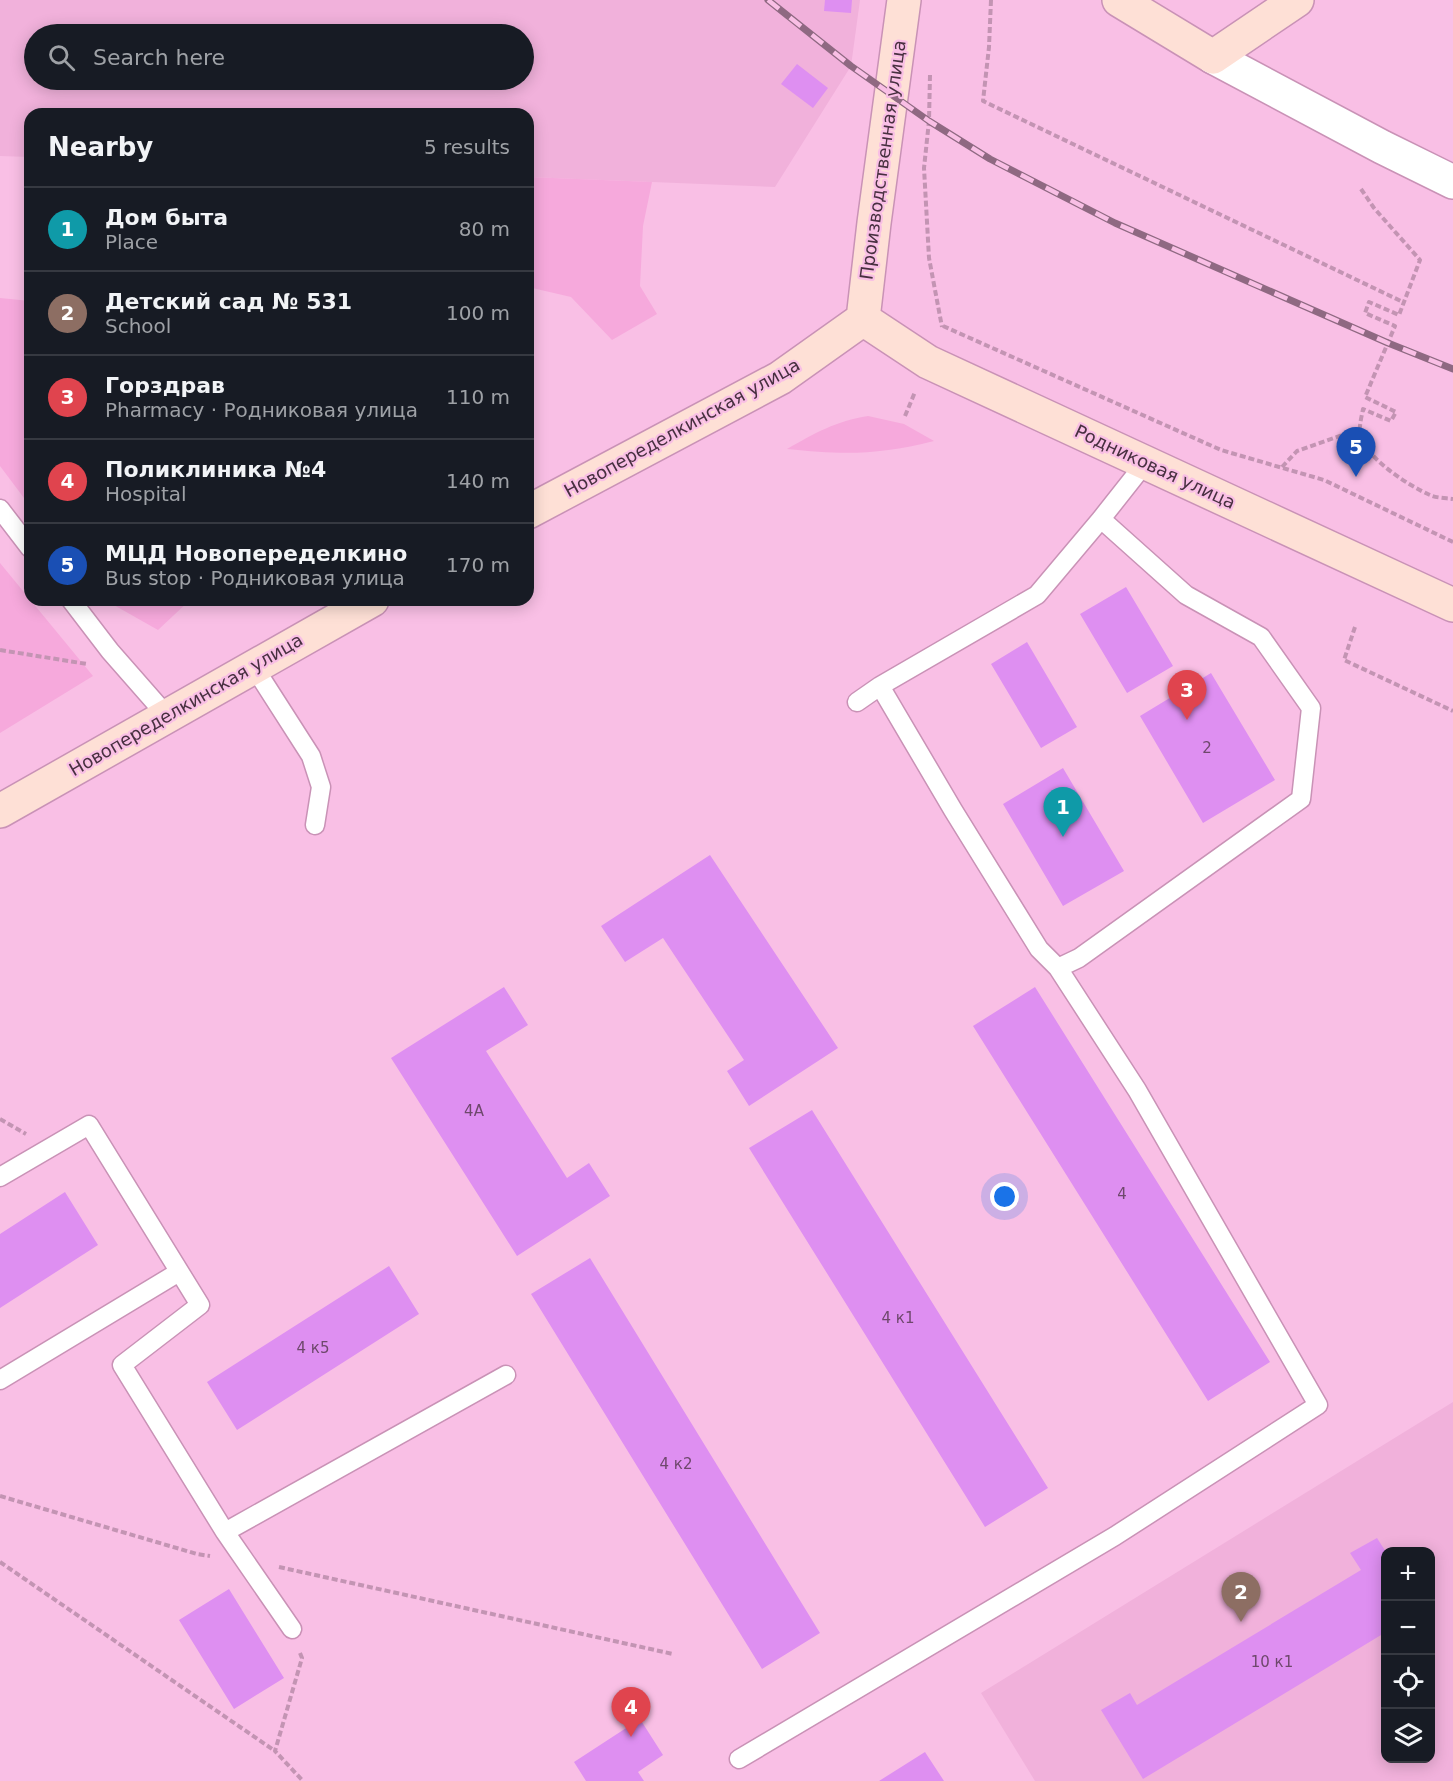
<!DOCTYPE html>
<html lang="en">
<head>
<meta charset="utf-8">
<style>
	:root { --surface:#171b24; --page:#20242c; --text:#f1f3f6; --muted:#9ea1a6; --line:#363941; --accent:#8c9099 }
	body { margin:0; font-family:"DejaVu Sans",sans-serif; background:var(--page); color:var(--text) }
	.controls { position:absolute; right:18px; bottom:18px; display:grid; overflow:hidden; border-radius:12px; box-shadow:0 3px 15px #0003 }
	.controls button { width:54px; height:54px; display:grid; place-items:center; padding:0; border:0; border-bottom:2px solid var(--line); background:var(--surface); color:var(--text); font:30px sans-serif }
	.you { position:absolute; left:1005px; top:1197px; width:21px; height:21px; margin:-15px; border:4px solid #fff; border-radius:50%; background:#1a73e8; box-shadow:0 0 0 9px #1a73e833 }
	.badge { display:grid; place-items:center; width:39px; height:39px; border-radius:50%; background:var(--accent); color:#fff; font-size:20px; font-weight:700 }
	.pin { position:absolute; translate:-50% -50px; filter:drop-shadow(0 2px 3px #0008) }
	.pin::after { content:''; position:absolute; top:32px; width:21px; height:18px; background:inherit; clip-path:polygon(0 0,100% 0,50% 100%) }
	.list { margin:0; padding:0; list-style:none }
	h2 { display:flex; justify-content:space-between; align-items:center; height:78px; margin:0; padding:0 24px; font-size:26px }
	h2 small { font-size:20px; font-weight:400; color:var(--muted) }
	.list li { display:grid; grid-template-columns:39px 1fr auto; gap:18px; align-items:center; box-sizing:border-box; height:84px; padding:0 24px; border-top:2px solid var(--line) }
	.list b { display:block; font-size:22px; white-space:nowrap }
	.list p { margin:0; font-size:20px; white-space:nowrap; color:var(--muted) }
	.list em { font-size:20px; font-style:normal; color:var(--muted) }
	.icon { flex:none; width:33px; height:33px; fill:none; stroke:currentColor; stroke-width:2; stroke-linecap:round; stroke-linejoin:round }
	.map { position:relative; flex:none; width:1453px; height:1781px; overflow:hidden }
	.search { position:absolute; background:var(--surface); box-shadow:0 3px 15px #0003; left:24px; top:24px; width:510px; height:66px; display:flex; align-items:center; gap:15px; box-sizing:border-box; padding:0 21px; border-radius:33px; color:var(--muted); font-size:22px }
	.panel { position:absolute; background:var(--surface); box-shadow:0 3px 15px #0003; left:24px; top:108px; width:510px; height:498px; border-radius:18px }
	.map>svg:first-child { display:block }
	.built { fill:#f1b1db; fill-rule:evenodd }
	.green { fill:#f6a9dc }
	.building { fill:#de8ff1 }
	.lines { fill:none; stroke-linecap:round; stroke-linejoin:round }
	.service-casing { stroke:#c992b6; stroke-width:21 }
	.tertiary-casing { stroke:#c992b6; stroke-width:36 }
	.secondary-casing { stroke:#c992b6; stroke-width:36 }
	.path { stroke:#c394b3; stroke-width:4; stroke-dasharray:6 3; stroke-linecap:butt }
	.service { stroke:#fff; stroke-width:18 }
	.tertiary { stroke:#fff; stroke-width:33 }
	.secondary { stroke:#fee0d6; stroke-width:33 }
	.rail-casing { stroke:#8f6982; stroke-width:7 }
	.rail { stroke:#f9bfe5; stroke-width:4.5; stroke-dasharray:14; stroke-linecap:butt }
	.labels { text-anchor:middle; stroke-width:4.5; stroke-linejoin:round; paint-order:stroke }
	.number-label { font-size:15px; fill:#6e486c }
	.street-label { font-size:18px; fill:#483040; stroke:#f9bfe5 }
</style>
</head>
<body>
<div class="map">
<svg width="1453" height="1781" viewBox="0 0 1453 1781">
	<rect width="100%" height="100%" fill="#f9bfe5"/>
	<path class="built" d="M0,0H860L851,66L775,187L528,177V114H30V157L0,156ZM34,34H524V80H34Z
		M1453,1402V1781H1035L981,1693ZM1386,1552H1430V1758H1386Z"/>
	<path class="green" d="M528,177L652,182L643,226L640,286L657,314L612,340L571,297L528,287Z
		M0,298L30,301V506L0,466Z
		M868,416L904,424L934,441C879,455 843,455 787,449C815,433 836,421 868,416Z
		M0,563L93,676L0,733Z
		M105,600H190L158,630Z"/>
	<path class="building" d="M825,0H852L851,13L824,11Z
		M797,64L828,88L813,108L781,84Z
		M1126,587L1173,666L1127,693L1080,614Z
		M1027,642L1077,727L1041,748L991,664Z
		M1211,673L1275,780L1203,823L1140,716Z
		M1063,768L1124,871L1063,906L1003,804Z
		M710,855L838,1048L749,1106L727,1071L744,1060L663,938L625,962L601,926Z
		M504,987L528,1025L486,1051L567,1178L589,1163L610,1196L517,1256L391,1058Z
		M1035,987L1270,1362L1208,1401L973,1026Z
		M812,1110L1048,1488L985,1527L749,1148Z
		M65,1192L98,1245L0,1308V1234Z
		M590,1258L820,1633L762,1669L531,1294Z
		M389,1266L419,1314L237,1430L207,1382Z
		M1377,1538L1386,1552V1632L1143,1779L1101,1710L1130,1693L1137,1705L1361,1570L1350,1553Z
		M229,1589L284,1678L234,1709L179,1620Z
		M640,1719L663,1755L638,1772L644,1781H586L574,1762Z
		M925,1752L944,1781H879Z"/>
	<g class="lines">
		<defs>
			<path id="service" d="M0,509L30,548
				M71,600L110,651L167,716
				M254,667L311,756L321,787L315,825
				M857,702L880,686L1037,595L1101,519L1146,462
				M1058,968L1079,958L1301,799L1311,708L1261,637L1186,595L1101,519
				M0,1177L89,1125L200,1305L122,1365L225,1532L506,1375
				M0,1380L179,1272
				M225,1532L292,1629
				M739,1759L1115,1536L1318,1405L1137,1090L1058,968L1039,949L953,810L880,686"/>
			<path id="tertiary" d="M1213,57L1382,147L1453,182"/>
			<path id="secondary" d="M1119,0L1213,57L1297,0
				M863,319L928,362L1453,605
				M863,319L874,223L904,0
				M528,512L780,378L863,319
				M0,811L372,600"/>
		</defs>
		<use href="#service" class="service-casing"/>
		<use href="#tertiary" class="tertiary-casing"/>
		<use href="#secondary" class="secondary-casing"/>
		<path class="path" d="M991,0L989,47L983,101L1403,302
			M930,75L929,121L924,168L929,258L942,327
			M1361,189L1374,208L1420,260L1399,315L1369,302L1365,313L1395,326L1365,397L1396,412L1391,421L1363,409C1361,420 1357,432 1363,442C1373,462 1409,486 1430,495C1436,498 1446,498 1453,499
			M943,326L1221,450L1324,480L1453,542
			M905,416L915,392
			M1282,467L1297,451L1359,429
			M1355,627L1344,660L1453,711
			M0,650L87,664
			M0,1119L26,1134
			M0,1496L197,1554L210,1556
			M0,1562L275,1751
			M279,1567L673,1654
			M300,1653L302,1658L275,1751L303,1781"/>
		<use href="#service" class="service"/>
		<use href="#tertiary" class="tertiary"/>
		<use href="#secondary" class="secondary"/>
		<defs>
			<path id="rail" d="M768,0L851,66L929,121L990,159L1115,223L1388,343L1453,369"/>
		</defs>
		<use href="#rail" class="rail-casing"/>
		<use href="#rail" class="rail"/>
	</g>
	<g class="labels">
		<g class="number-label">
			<text x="1207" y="753">2</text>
			<text x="474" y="1116">4А</text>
			<text x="1122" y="1199">4</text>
			<text x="898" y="1323">4 к1</text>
			<text x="313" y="1353">4 к5</text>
			<text x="676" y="1469">4 к2</text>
			<text x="1272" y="1667">10 к1</text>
		</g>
		<g class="street-label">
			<text transform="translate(883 160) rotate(-82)" y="6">Производственная улица</text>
			<text transform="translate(682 428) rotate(-29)" y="6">Новопеределкинская улица</text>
			<text transform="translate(1155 467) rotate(25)" y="6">Родниковая улица</text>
			<text transform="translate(186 705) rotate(-30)" y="6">Новопеределкинская улица</text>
		</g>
	</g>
</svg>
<div class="controls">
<button>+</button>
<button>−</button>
<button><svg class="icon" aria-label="locate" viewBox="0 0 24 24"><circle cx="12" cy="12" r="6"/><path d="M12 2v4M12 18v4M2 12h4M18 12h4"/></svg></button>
<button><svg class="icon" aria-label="layers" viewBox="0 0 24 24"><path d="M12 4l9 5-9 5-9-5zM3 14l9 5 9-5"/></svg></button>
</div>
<div class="you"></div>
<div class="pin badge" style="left:1063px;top:837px;background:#0f9aa8">1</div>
<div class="pin badge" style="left:1241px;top:1622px;background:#8d6e63">2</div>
<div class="pin badge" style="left:1187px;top:720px;background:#e0444e">3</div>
<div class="pin badge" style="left:631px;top:1737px;background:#e0444e">4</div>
<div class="pin badge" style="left:1356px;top:477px;background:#1a4fb4">5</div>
<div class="search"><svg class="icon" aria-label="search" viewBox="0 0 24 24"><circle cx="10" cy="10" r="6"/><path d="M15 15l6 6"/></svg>Search here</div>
<section class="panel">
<h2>Nearby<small>5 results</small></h2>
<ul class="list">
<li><span class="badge" style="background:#0f9aa8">1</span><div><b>Дом быта</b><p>Place</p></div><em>80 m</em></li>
<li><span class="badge" style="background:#8d6e63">2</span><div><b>Детский сад № 531</b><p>School</p></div><em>100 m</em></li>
<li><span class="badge" style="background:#e0444e">3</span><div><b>Горздрав</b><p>Pharmacy · Родниковая улица</p></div><em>110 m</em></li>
<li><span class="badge" style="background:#e0444e">4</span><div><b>Поликлиника №4</b><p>Hospital</p></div><em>140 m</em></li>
<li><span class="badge" style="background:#1a4fb4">5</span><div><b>МЦД Новопеределкино</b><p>Bus stop · Родниковая улица</p></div><em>170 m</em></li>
</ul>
</section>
</div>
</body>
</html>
